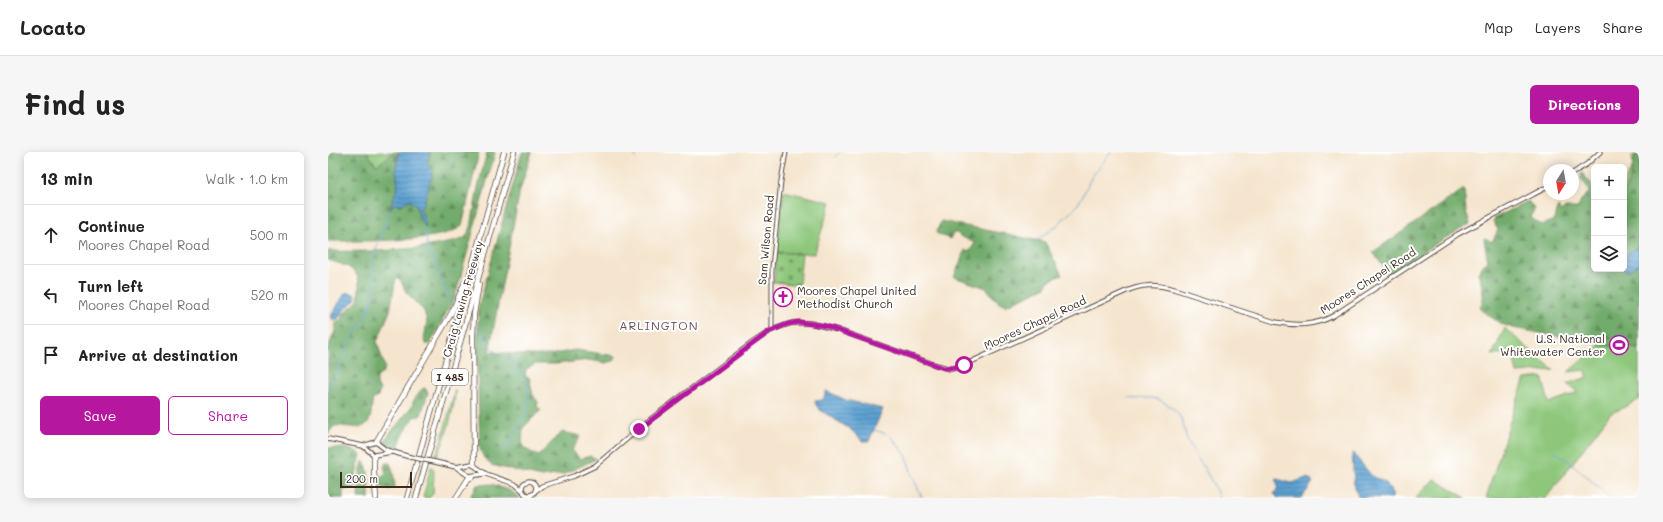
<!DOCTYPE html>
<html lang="en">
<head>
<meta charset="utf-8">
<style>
	:root { --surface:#fff; --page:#f6f6f6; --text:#222; --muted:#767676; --line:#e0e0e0; --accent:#b5179e }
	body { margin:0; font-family:Mali,sans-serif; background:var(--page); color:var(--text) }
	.controls { position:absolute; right:12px; top:12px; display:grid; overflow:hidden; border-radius:6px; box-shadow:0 2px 10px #0003 }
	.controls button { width:36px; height:36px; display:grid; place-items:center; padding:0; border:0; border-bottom:1px solid var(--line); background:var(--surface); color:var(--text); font:20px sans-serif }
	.compass { position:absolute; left:1215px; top:12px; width:36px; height:36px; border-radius:50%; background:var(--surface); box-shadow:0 2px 10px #0003; rotate:191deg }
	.scale { position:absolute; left:12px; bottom:10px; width:72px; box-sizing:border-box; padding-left:4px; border:2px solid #3b2a1e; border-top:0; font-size:11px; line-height:14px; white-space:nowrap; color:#3b2a1e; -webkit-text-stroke:3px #fff; paint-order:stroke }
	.stop { position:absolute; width:12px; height:12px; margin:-9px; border:3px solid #b5179e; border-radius:50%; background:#fff }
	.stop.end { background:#b5179e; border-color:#fff; box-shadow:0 1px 4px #0008 }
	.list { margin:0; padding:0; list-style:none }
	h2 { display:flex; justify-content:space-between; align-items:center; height:52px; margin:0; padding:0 16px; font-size:17px }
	h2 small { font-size:13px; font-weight:400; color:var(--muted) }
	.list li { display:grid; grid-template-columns:26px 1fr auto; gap:12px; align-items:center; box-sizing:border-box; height:60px; padding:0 16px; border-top:1px solid var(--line) }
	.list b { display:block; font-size:15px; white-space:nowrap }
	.list p { margin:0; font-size:13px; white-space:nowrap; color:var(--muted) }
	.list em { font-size:13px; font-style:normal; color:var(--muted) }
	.actions { display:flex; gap:8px; padding:12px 16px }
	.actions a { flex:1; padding:9px 0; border:1px solid var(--accent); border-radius:6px; text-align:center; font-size:14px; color:var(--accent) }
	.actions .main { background:var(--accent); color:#fff }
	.icon { flex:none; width:22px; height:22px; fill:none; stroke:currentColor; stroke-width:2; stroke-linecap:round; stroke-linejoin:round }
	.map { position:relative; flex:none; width:1311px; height:346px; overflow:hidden; border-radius:6px }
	header { display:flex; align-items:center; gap:24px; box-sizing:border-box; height:56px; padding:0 20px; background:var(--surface); border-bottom:1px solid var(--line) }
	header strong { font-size:19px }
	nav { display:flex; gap:22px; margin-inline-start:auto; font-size:14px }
	.intro { display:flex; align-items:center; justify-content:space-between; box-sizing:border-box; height:96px; padding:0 24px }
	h1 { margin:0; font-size:28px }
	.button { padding:10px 18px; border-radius:6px; background:var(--accent); color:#fff; font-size:14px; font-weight:700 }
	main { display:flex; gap:24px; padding:0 24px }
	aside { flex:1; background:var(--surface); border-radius:6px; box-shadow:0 2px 10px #0003 }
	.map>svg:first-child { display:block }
	.green { fill:#8ec77c; stroke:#64784d }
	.forest { fill:url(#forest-firs); stroke:#566b45 }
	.cemetery { fill:url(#cemetery-stones); stroke:#64784d }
	.water { fill:url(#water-rules); stroke:#4c6578 }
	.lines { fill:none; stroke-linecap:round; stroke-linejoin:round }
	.stream { stroke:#5ca0d1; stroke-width:1 }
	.tertiary-casing { stroke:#574638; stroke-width:5 }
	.secondary-casing { stroke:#574638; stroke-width:5.5 }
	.motorway-casing { stroke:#574638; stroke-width:6 }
	.tertiary { stroke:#fff; stroke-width:3 }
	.secondary { stroke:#fff; stroke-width:3.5 }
	.motorway { stroke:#fff; stroke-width:4.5 }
	.secondary-bridge-casing { stroke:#574638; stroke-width:5.5; stroke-linecap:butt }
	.secondary-bridge { stroke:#fff; stroke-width:3.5 }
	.route { stroke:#b5179e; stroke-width:5 }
	.labels { text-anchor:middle; stroke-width:4; stroke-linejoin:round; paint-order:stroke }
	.shield { fill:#fff; stroke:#766a62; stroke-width:1 }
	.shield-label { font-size:10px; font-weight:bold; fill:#3b2a1e }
	.street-label { font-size:11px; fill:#3b2a1e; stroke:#fff }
	.poi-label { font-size:11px; fill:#3b2a1e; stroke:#fff; text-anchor:start }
	.neighbourhood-label { font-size:12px; letter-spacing:1px; fill:#72515b; stroke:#fff }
</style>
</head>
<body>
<header>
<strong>Locato</strong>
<nav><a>Map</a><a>Layers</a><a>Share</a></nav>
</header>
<div class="intro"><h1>Find us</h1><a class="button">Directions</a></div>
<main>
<aside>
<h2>13 min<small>Walk · 1.0 km</small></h2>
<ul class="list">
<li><svg class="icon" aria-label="ahead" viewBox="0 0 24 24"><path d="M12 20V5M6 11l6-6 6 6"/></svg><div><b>Continue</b><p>Moores Chapel Road</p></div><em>500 m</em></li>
<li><svg class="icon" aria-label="left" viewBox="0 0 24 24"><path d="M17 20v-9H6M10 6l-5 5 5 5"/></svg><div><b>Turn left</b><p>Moores Chapel Road</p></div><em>520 m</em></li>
<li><svg class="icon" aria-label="arrive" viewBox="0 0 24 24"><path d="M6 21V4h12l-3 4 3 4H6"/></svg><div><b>Arrive at destination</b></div></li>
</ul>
<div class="actions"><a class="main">Save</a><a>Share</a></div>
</aside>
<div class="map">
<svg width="1311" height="346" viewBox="0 0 1311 346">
	<defs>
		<pattern id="forest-firs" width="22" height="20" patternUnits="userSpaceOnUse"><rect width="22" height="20" fill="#72ac6c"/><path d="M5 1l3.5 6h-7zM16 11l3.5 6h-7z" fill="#5f8c58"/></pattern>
		<pattern id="cemetery-stones" width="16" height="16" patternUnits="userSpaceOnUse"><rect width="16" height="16" fill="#8ec77c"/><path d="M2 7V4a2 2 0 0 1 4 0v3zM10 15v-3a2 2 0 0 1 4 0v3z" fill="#75a265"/></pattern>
		<pattern id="water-rules" width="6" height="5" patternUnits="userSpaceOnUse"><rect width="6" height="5" fill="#5ca0d1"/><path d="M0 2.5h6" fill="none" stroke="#4d83a9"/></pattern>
	</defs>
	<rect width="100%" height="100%" fill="#fff"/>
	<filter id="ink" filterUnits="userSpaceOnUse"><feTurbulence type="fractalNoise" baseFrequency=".025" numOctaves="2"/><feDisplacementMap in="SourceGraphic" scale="8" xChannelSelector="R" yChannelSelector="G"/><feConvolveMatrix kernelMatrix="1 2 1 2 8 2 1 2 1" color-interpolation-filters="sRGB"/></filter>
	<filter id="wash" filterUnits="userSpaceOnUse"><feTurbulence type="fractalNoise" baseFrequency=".012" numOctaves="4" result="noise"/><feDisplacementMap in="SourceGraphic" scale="16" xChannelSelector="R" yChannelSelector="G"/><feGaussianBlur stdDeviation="0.9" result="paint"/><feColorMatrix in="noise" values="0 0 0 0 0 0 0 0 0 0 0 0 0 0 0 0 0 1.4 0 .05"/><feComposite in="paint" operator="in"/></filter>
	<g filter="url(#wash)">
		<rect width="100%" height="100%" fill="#f5e5ce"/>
		<path class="green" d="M39,0H69L67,9L65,1L49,14Z
			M1311,3V248L1282,262L1218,346H1158L1185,260L1197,227L1214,225L1221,251L1250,240L1239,232L1260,225L1257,218L1240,220L1300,169L1296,117V31L1305,14L1304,4Z
			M455,39L503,50L486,102L449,100Z
			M1177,176L1182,181L1226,218L1189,221L1184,200L1164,203Z
			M127,238C128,252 116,294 108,306L106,305L111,296Z
			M103,314L105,316L106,319L105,342L101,346H95Z
			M1106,327L1138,346H1088Z"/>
		<path class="forest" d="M0,0H39L48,14L65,1L67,4L66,9H68L69,0H71L68,18L70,34L61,58L65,53L68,51L69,53L81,48L88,53L92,67L98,71L95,67L92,55L95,53L104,24L99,12L102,0H151L134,74C115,91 27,89 0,89Z
			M159,0H167L127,145L102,192H98L96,188L99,169L96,159L78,140L72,127L68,126L62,159L49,190L57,215L55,221L49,225V233L52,238L50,245L45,247C43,254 44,260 42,266C38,282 17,272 6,274L0,282V196L7,179V172L14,167L16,161L30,149C31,145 30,141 31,137C33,116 16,113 0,108V99C36,100 72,99 108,93C118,91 129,90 138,85L143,75L150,35Z
			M194,0H204L192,38L161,200L201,203H221L248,198L288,204L286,209L277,211L261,208L228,212H208L198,217L197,225H201L205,243L210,250L209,255L213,258L195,276L194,289L196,296L210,304L234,280L253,284L244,298L252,307L262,304L268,307L236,322L214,325L163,313L156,306L152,297L149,197L151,153Z
			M1308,2H1311V173L1306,170H1304L1311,175V197L1281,194L1185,176L1173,172L1153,158L1152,156C1159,146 1153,131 1150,121L1156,112L1160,110L1156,88L1157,86L1164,90L1170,78L1165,69L1167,66L1200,49L1207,57L1202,65L1213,73L1227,68L1230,54L1232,59L1238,56H1250L1253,48L1262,39L1253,26L1254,21L1266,35V117H1296V39C1302,34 1305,11 1308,2Z
			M1136,37L1138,59L1142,72L1109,91L1061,123L1045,100Z
			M613,69L717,90L734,123L720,129L718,135L677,154L670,150L658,136L626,125L637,98L641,100L647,91L632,84L629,81H625L622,87L608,81Z
			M97,236L100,241L93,263L90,265L87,264L77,279L70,296L59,293L56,289L84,254L86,248L94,237Z
			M0,296C8,295 27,296 33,303L28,322L27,336L15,338V346H0Z
			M35,309C42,313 41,337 41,346H30L31,326Z
			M57,311H62L65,319L67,335L62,337L55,336L53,333L52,326L58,321L56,315Z
			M164,332L183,339L192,346H144L143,343L149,333Z"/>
		<path class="cemetery" d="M448,100L474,102L471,133L446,130Z"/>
		<path class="water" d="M71,0H102L99,12L103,18L104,24L95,53L92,55C94,62 98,69 98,76L92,67L88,53L81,48L71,54L68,51L65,53L61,59L70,34L68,18Z
			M1311,94V112L1300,119H1298L1296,115L1298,103Z
			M21,140L28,143L27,148L16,158L10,167L5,168L3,164L17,141Z
			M498,239L518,248L555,257L541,289H534L522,277L492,258L488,253L487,249L495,248Z
			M1024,300L1043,323L1058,331L1065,341L1064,346L1030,345L1026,333Z
			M978,326L982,327L985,330L974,346H950L946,342L950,335L948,328L949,327L964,331Z"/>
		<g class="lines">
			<path class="stream" d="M306,0L308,7
				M507,5L512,0
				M98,76L99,99L106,107L115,133L125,152
				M694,99L727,75L748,55L753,47L763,26L783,0
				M149,174L164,197L190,216L196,226L200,236L201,246L200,258L177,299
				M0,238L11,216L20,192L36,167L42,156L45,141V107L61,59
				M801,246C809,249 821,243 831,248C838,251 847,257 851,263C856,270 856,281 860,289C870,309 884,325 891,346
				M547,278L558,282
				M563,285L578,303L584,323L594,346
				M1227,300L1241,309L1278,342
				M1279,344L1280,346"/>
		</g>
	</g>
	<g filter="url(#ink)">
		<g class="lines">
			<defs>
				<path id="tertiary" d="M444,178V116L453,29L458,0
					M196,341L200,346
					M202,346L205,342"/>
				<path id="secondary" d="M1245,21L1259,12L1272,0
					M0,287L35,294L46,303L64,300
					M35,294L48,290L58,298L82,305
					M107,310L128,315L141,324L156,322
					M128,315L144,312L158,322L187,332L195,339
					M194 336a7 7 0 1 1 14 0a7 7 0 1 1-14 0Z
					M207,339L214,334L246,324L267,314L319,270L424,191L442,179L452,175L464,171H482L510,178L605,212L623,217L636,213L796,140C814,132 827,132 846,137L947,170C968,174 986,174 1005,164L1130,82L1221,34"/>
				<path id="motorway" d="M48,290L124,160L137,130
					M46,303V320L48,346
					M146,313L145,184L146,162L151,132
					M79,346L176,0
					M88,346L186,0
					M128,346L140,327L144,325"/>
			</defs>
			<use href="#tertiary" class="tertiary-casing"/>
			<use href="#secondary" class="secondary-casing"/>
			<use href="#motorway" class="motorway-casing"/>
			<use href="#tertiary" class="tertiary"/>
			<use href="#secondary" class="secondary"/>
			<use href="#motorway" class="motorway"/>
			<defs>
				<path id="secondary-bridge" d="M82,305L107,310"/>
			</defs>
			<use href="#secondary-bridge" class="secondary-bridge-casing"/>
			<use href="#secondary-bridge" class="secondary-bridge"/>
		</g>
	</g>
	<g class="lines" filter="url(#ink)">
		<path class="route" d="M311,277L442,179L460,172L471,170L498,174L616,216H626L636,213"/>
	</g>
	<defs>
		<symbol id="church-ring" viewBox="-11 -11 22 22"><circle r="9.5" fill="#fff" stroke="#b5179e" stroke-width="1.5"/><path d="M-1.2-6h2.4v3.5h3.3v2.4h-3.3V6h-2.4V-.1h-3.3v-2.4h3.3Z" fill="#b5179e"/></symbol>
		<symbol id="stadium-ring" viewBox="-11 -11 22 22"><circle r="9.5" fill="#fff" stroke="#b5179e" stroke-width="1.5"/><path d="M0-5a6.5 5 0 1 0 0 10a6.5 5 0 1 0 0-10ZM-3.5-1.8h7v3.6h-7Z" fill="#b5179e"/></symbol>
	</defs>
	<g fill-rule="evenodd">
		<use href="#church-ring" x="444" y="134" width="22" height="22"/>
		<use href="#stadium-ring" x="1280" y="182" width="22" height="22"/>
	</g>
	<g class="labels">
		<rect class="shield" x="104" y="217" width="36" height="16" rx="3"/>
		<g class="shield-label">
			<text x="122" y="229">I 485</text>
		</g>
		<g class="street-label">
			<text transform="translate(438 88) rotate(-85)" y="4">Sam Wilson Road</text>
			<text transform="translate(1040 129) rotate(-33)" y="4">Moores Chapel Road</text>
			<text transform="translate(135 147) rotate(-74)" y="4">Craig Lawing Freeway</text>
			<text transform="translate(707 171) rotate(-25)" y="4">Moores Chapel Road</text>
		</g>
		<g class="poi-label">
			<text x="469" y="143">Moores Chapel United<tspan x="469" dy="13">Methodist Church</tspan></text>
			<text x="1277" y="191" text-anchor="end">U.S. National<tspan x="1277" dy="13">Whitewater Center</tspan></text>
		</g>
		<g class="neighbourhood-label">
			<text x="331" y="178">ARLINGTON</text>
		</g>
	</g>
</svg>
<div class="controls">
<button>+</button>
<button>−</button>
<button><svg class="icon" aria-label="layers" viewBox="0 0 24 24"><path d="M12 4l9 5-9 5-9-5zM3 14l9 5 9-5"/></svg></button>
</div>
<svg class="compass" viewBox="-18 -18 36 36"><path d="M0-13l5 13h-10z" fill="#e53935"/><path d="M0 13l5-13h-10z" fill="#767676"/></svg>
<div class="scale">200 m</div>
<div class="stop" style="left:636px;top:213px"></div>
<div class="stop end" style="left:311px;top:277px"></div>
</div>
</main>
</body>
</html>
